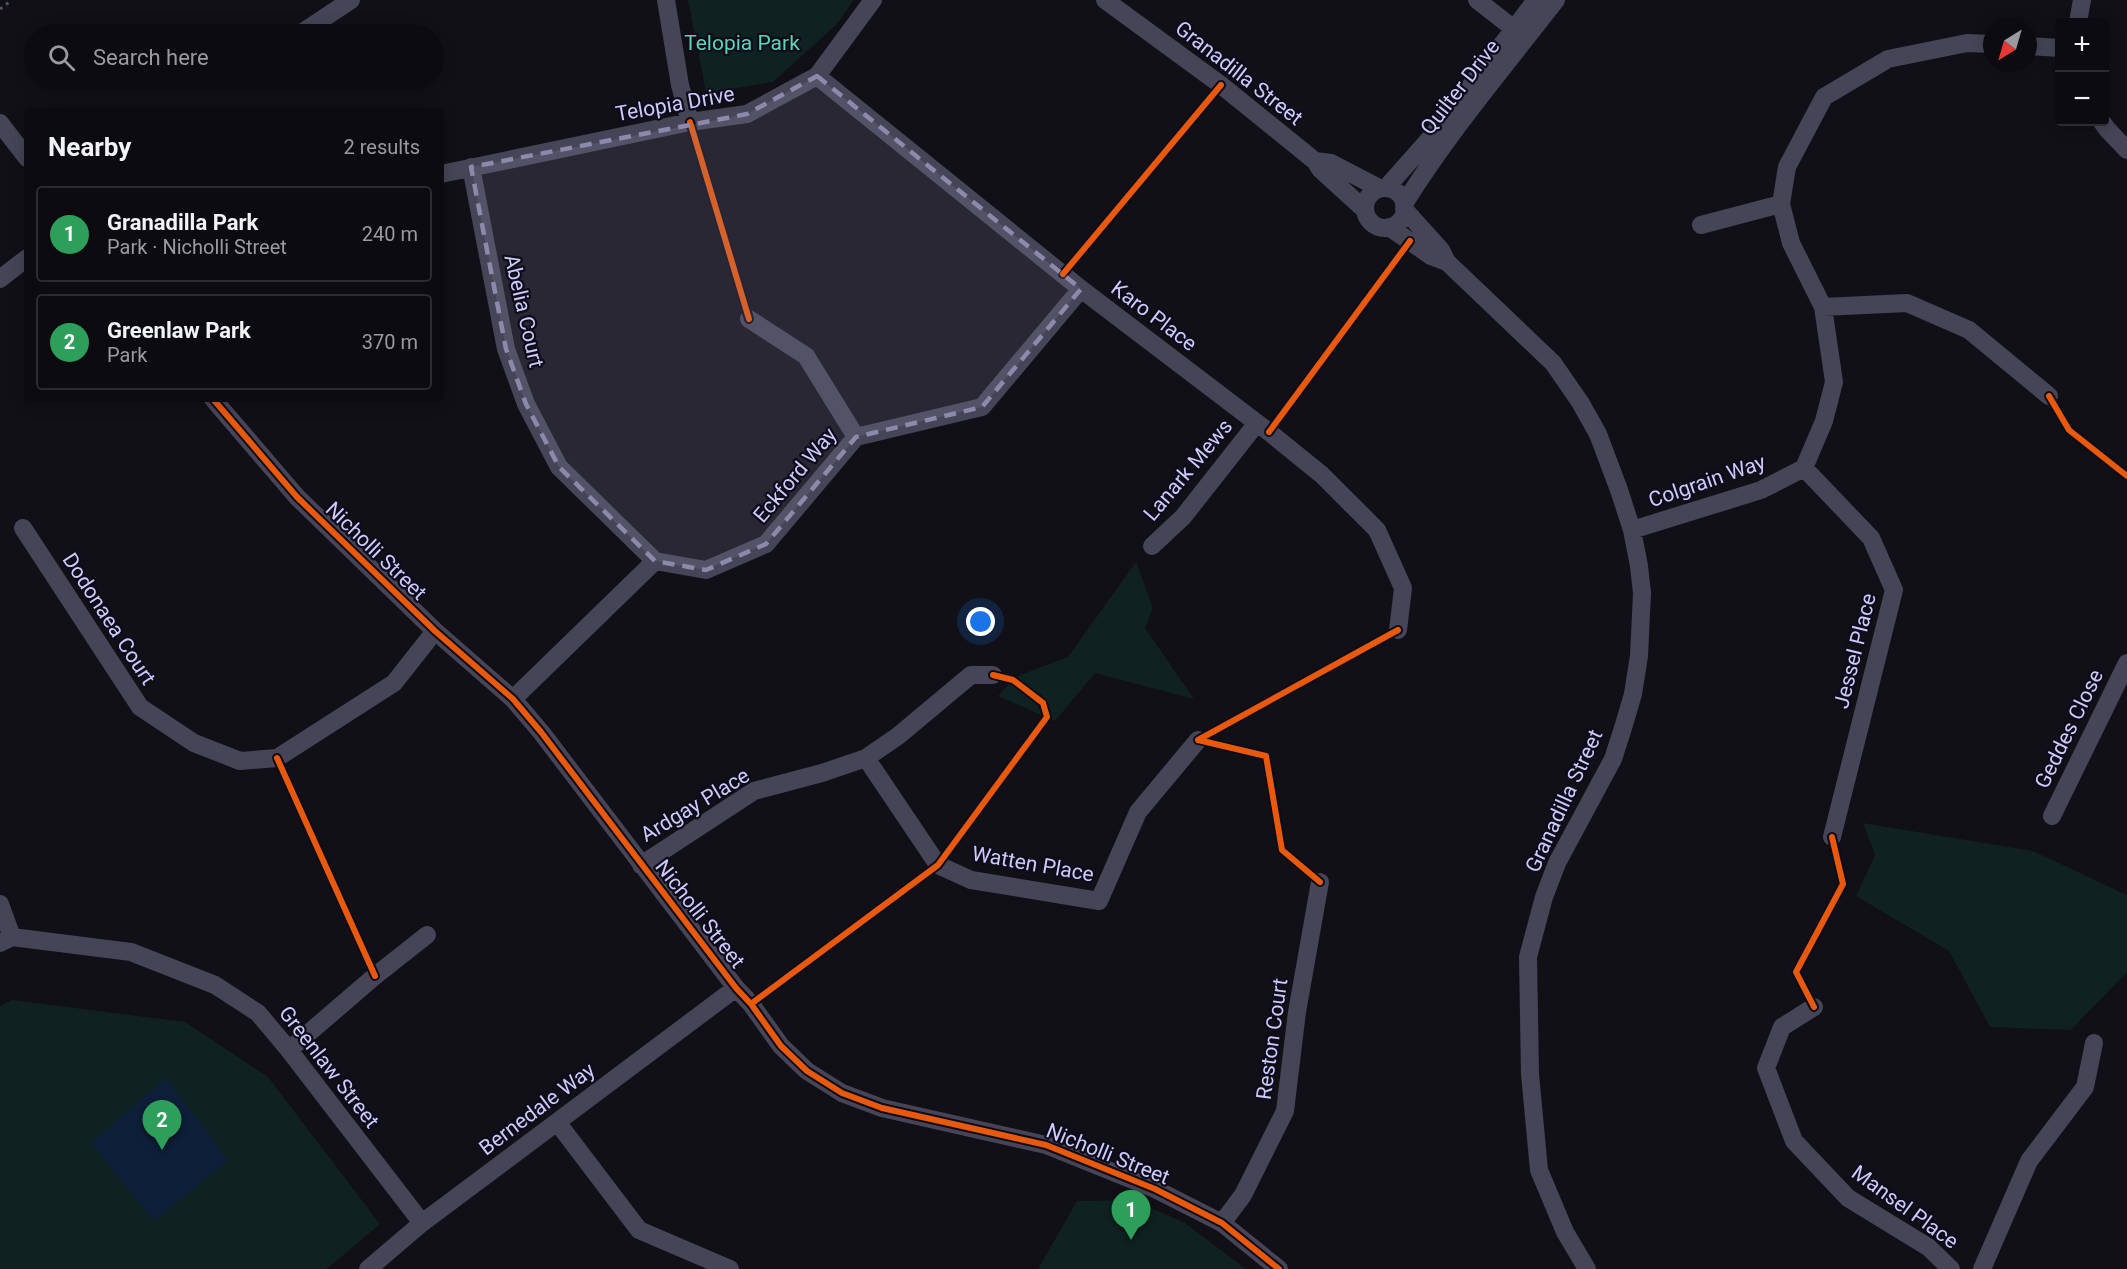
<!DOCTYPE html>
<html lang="en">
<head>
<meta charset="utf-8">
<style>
	:root { --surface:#0c0c10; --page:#1a1a1e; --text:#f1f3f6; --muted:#9a9b9f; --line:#2c2c30; --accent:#d93025 }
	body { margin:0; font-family:Roboto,sans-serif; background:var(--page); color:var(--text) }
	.controls { position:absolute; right:18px; top:18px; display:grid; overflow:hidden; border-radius:6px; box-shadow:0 3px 15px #0003 }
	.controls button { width:54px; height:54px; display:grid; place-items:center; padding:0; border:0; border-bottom:2px solid var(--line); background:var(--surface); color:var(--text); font:30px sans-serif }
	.compass { position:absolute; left:1983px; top:18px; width:54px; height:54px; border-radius:50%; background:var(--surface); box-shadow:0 3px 15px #0003; rotate:217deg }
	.you { position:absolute; left:981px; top:622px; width:21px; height:21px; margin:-15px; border:4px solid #fff; border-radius:50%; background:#1a73e8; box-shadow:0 0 0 9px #1a73e833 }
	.badge { display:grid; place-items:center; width:39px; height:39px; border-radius:50%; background:var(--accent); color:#fff; font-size:20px; font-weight:700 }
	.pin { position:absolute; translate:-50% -50px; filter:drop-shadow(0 2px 3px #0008) }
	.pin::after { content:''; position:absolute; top:32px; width:21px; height:18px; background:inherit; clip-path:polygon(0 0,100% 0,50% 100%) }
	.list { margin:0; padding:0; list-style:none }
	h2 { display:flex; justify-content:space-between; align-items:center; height:78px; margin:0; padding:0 24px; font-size:26px }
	h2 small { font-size:20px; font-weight:400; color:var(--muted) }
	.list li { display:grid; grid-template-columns:39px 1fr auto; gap:18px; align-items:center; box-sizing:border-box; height:96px; margin:0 12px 12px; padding:0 12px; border:2px solid var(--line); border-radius:6px }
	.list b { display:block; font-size:22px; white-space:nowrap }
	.list p { margin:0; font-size:20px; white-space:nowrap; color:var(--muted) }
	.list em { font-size:20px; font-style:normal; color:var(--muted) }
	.icon { flex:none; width:33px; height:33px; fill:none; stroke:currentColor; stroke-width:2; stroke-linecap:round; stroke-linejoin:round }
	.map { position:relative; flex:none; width:2127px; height:1269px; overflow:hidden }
	.search { position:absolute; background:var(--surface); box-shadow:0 3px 15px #0003; left:24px; top:24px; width:420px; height:66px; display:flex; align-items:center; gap:15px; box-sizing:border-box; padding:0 21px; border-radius:33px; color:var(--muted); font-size:22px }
	.panel { position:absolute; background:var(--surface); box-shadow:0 3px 15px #0003; left:24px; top:108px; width:420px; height:294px; border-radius:6px }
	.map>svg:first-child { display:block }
	.green { fill:#102121 }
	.water { fill:#0e1f39 }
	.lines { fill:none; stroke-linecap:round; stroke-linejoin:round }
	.path { stroke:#47545f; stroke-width:3; stroke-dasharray:3 4.5; stroke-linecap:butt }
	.minor { stroke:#454557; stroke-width:18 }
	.cycleway-casing { stroke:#0e0c1a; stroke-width:10 }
	.cycleway { stroke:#e8590c; stroke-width:6 }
	.marked { fill:#8c89ab; fill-opacity:0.2; stroke:#8c89ab; stroke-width:4.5; stroke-dasharray:12 8; stroke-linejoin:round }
	.labels { text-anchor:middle; stroke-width:4.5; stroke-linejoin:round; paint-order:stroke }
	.park-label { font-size:21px; fill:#5dd4b3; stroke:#0e0c1a }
	.street-label { font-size:21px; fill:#cecafb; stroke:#0e0c1a }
</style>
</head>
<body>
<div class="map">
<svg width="2127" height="1269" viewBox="0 0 2127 1269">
	<rect width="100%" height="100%" fill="#101016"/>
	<path class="green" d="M688,0H854L836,25L773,82L706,93Z
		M1136,562L1153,608L1145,628L1194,699L1095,673L1055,721L998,696L1013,680L1020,675L1068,657Z
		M1863,823L2033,851L2127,895V972L2071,1030L1990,1027L1949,951L1856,896L1875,855Z
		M12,1000L185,1022L268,1077L380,1224L327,1269H0V1006Z
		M1133,1200L1185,1223L1246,1269H1038L1077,1201Z"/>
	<path class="water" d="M166,1078L228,1160L154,1221L91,1143Z"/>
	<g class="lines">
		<path class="path" d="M0,9L12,0"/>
		<path class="minor" d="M666,0L680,85L690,122
			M1105,0L1221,85L1315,161L1320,169L1365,210
			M1477,0L1523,36
			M2078,22L2082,0
			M300,34L351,0
			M2028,46L2060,48
			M817,76L1081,289L1269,432L1322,475L1377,530L1403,588L1398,630
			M2102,122L2107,129L2127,150
			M0,123L27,158
			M1315,161L1331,163L1379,188
			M471,167L506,349L526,404L559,467L655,561
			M441,174L690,122L747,114L817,76L873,0
			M1386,188L1433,135L1536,0
			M1365 208a20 20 0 1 1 40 0a20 20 0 1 1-40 0Z
			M1404,204C1449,132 1504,67 1556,0
			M1404,209L1441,250L1447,262
			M1701,225L1781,204
			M1389,227L1431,256L1447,262L1553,363L1580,402L1598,434L1619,490L1632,530L1639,566L1642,593L1639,656L1633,694L1623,728L1613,759L1557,863L1544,897L1528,957L1530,1074L1539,1170L1565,1232L1587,1269
			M0,279L27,258
			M1823,307L1907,303L1969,330L2049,396
			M749,319L806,356L856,437
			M213,399L297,497L435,631L513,699L541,732L736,988L751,1004L781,1046L807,1071L842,1093L882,1108L1046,1145L1155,1189L1222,1223L1279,1269
			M1804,468L1871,538L1894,590L1832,837
			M23,528L140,707L194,743L240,761L277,758L394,683L435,631
			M1632,530L1761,490L1804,468L1824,421L1834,382L1823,307L1791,243L1781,204L1787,167L1824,97L1888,59L1967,43L1992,44
			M1152,546L1183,517L1257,423
			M513,699L655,561L706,570L766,544L856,437L982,407L1081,289
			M866,758L938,865L971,880L1099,901L1138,812L1198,740
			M2052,816L2127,663
			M641,865L754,791L822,773L866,758L898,736L971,675H993
			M0,904L12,937
			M0,943L12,937L131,952L215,985L258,1013L289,1050L422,1223
			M1814,1007L1782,1027L1766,1068L1794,1141L1848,1198L1928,1247L1951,1269
			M289,1050L375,976L427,935
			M557,1122L639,1230L730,1269
			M1222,1223L1243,1195L1285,1111L1297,1012L1320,882
			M368,1269L422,1223L736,988
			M1982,1269L2029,1161L2085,1087L2094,1043"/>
		<defs>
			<path id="cycleway" d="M690,122L749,319
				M1063,274L1221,85
				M2049,396L2069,430L2127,476
				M213,399L297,497L435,631L513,699L541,732L736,988L751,1004L781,1046L807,1071L842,1093L882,1108L1046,1145L1155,1189L1222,1223L1279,1269
				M1269,432L1410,241
				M1198,740L1398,630
				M1198,740L1266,756L1282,850L1320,882
				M277,758L375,976
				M751,1004L938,865L1047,717L1043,703L1013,680L993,675
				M1814,1007L1796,972L1843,884L1832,837"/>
		</defs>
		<use href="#cycleway" class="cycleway-casing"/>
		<use href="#cycleway" class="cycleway"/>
	</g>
	<path class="marked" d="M817,76L1081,289L982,407L856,437L766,544L706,570L655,561L559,467L526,404L506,349L471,167L747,114Z"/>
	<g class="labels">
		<g class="park-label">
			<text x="742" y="50">Telopia Park</text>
		</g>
		<g class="street-label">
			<text transform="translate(1239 73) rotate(38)" y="7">Granadilla Street</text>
			<text transform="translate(1460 87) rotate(-52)" y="7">Quilter Drive</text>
			<text transform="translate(675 104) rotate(-10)" y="7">Telopia Drive</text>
			<text transform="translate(524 311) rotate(77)" y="7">Abelia Court</text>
			<text transform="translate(1154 316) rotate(37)" y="7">Karo Place</text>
			<text transform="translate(1188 470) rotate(-50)" y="7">Lanark Mews</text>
			<text transform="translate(795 475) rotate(-50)" y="7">Eckford Way</text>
			<text transform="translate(1707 481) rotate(-19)" y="7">Colgrain Way</text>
			<text transform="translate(376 551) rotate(44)" y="7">Nicholli Street</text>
			<text transform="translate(109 619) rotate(57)" y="7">Dodonaea Court</text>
			<text transform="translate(1855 651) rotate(-76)" y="7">Jessel Place</text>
			<text transform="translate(2069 729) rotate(-64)" y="7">Geddes Close</text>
			<text transform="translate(1564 801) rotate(-65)" y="7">Granadilla Street</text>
			<text transform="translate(695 805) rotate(-31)" y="7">Ardgay Place</text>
			<text transform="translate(1033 864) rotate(10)" y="7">Watten Place</text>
			<text transform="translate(700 914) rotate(52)" y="7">Nicholli Street</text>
			<text transform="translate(1272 1039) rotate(-82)" y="7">Reston Court</text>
			<text transform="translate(329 1067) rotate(52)" y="7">Greenlaw Street</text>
			<text transform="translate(537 1109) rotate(-37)" y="7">Bernedale Way</text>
			<text transform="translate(1108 1154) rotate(22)" y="7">Nicholli Street</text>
			<text transform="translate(1905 1207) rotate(36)" y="7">Mansel Place</text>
		</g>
	</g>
</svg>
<div class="controls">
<button>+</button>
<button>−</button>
</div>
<svg class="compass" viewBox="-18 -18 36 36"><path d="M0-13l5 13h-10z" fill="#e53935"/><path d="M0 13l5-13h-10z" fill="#9a9b9f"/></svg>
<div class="you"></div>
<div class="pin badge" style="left:1131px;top:1240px;background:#2e9e5b">1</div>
<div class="pin badge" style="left:162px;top:1150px;background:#2e9e5b">2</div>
<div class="search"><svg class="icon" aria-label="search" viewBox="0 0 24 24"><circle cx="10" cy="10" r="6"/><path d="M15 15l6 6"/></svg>Search here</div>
<section class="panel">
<h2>Nearby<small>2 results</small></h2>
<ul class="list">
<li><span class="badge" style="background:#2e9e5b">1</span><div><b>Granadilla Park</b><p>Park · Nicholli Street</p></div><em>240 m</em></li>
<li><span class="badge" style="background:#2e9e5b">2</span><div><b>Greenlaw Park</b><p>Park</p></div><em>370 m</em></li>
</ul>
</section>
</div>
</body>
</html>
